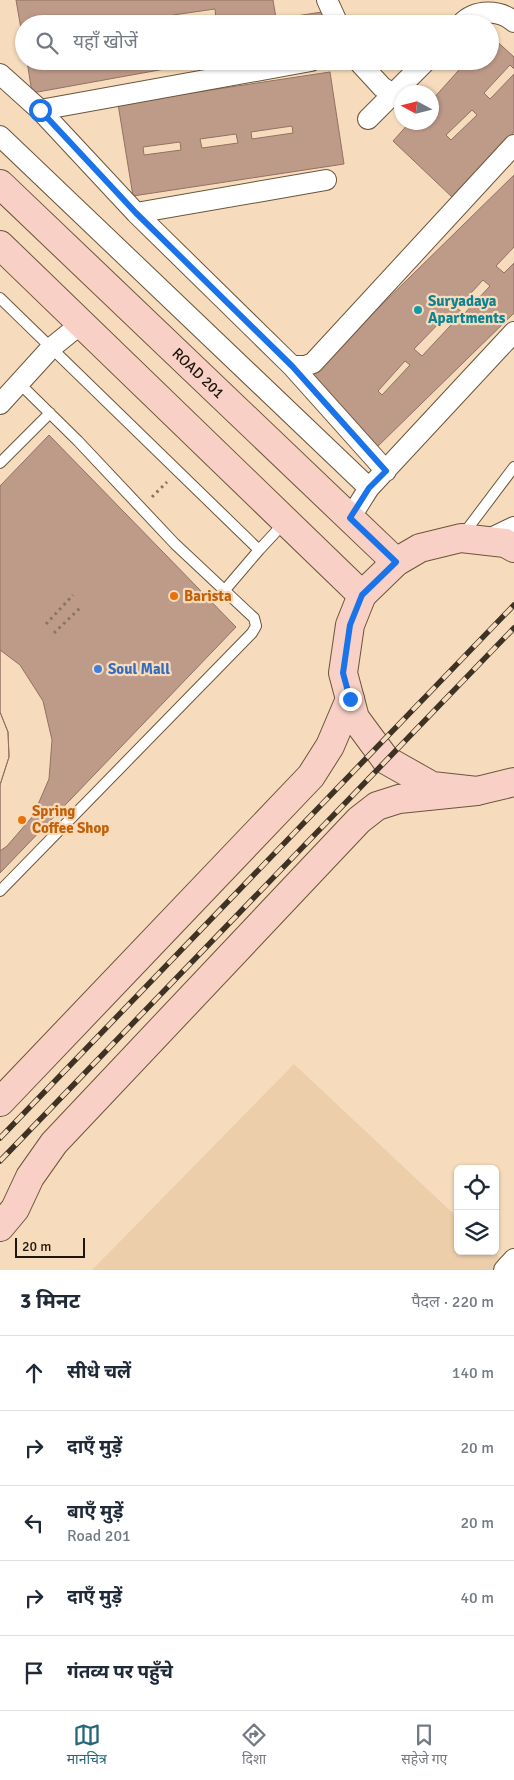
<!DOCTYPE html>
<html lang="hi">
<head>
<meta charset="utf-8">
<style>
	:root { --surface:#fff; --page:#f6f6f7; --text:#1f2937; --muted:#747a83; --line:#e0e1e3; --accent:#26667a }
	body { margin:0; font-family:Signika,"Noto Sans Devanagari",sans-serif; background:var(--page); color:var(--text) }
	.controls { position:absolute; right:15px; bottom:15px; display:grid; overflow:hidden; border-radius:8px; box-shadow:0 1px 4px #0004 }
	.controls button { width:45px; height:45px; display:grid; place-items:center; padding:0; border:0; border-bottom:1px solid var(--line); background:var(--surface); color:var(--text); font:25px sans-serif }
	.compass { position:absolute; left:394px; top:85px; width:45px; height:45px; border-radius:50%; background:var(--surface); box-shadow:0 1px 4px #0004; rotate:277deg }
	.scale { position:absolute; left:15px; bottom:12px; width:70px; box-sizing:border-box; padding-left:5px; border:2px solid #1f160b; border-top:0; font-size:14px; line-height:18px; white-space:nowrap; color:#1f160b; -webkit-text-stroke:4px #f6dcbd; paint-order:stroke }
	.stop { position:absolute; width:15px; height:15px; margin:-11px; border:4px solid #1a73e8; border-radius:50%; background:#fff }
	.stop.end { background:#1a73e8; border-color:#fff; box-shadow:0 1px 5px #0008 }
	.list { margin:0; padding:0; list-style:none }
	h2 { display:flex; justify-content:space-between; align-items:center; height:65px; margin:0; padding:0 20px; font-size:21px }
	h2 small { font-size:16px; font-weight:400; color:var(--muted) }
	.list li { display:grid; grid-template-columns:32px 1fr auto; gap:15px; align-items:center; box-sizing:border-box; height:75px; padding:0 20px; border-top:1px solid var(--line) }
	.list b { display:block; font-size:19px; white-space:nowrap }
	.list p { margin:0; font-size:16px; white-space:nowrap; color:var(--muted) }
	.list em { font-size:16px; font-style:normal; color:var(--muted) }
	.icon { flex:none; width:28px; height:28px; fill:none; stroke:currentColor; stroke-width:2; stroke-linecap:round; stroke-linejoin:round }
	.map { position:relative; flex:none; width:514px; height:1270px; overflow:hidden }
	.search { position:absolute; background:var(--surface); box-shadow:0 1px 4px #0004; left:15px; right:15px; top:15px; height:55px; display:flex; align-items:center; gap:12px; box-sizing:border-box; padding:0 18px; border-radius:28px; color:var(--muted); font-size:19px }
	.sheet { height:440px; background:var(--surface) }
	nav { display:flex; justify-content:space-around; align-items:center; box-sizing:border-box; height:70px; border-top:1px solid var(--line); background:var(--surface); font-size:14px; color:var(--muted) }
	nav a { display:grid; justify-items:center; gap:2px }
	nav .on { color:var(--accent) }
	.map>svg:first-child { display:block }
	.built { fill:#edceaa }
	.building { fill:#be9a89; stroke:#937162; fill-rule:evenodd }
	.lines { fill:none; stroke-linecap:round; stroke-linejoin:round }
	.lane-casing { stroke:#6b553a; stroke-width:12 }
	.street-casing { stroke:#6b553a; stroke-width:22 }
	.secondary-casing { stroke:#6b553a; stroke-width:30 }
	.path { stroke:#867560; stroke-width:3; stroke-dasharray:2.5 4; stroke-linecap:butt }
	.lane { stroke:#fff; stroke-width:10 }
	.street { stroke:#fff; stroke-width:20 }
	.secondary { stroke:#f8d0c5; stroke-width:28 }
	.rail-casing { stroke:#3e3224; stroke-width:5.5 }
	.rail { stroke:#f6dcbd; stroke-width:4; stroke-dasharray:11; stroke-linecap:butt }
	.route { stroke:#1a73e8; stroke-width:6 }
	.culture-dot { fill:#0f9aa8; stroke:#f6dcbd; stroke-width:2 }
	.food-dot { fill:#e8710a; stroke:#f6dcbd; stroke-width:2 }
	.shop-dot { fill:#3f7fe0; stroke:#f6dcbd; stroke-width:2 }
	.labels { text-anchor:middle; stroke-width:4.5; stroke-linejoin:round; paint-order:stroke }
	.culture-label { font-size:15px; font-weight:bold; fill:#0d838f; stroke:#f6dcbd; text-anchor:start }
	.street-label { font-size:15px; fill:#1f160b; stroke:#f6dcbd }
	.food-label { font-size:15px; font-weight:bold; fill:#c56008; stroke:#f6dcbd; text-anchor:start }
	.shop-label { font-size:15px; font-weight:bold; fill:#366cbe; stroke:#f6dcbd; text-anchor:start }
</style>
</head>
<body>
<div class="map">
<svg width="514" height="1270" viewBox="0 0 514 1270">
	<rect width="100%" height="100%" fill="#f6dcbd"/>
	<path class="built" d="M294,1064L458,1218V1251H493L513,1270H92Z"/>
	<path class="building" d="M16,0H273L277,24H186L216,19L215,9L173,15L174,24H156L155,18L115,24H24V46Z
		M322,12L324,24H297L296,16Z
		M491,36L514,57V69L510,65L484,93L490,99L514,74V132L453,198L393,141L410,122H432V100L467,61H490ZM472,110L477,115L451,140L446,135Z
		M27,61H209L32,93Z
		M330,72L344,164L133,196L118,104ZM292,126L293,133L252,139L251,132ZM236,134L238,143L202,148L200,139ZM180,142L181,150L144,155L143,147Z
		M514,175V247L496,266L504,273L514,263V313L375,449L306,379ZM483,280L490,286L464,314L457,308ZM444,318L451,325L422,356L414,349ZM405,361L410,365L382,395L378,391Z
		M49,435L236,627L0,873V785L9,757L8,732L0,712V486Z
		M0,650L20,665L43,701L52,740L49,779L33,816L7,846L0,851V785L9,757L8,732L0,712Z"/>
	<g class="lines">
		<defs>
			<path id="lane" d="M0,298L259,550L285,522
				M0,463L50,413
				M462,536L514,467
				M224,591L259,550
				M0,891L252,633L256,626L254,618L175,544L78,441L19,383"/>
			<path id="street" d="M327,0L338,24
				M461,24C475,9 500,9 514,22
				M358,61L382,87L393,94L426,61
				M0,74L40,110L311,61
				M40,110L136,213L326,180
				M368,119L393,94
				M0,136L369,488L350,518
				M136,213L292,366H305L313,363L514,145
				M292,366L386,471
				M0,404L51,348L82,323
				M369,488L514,332
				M485,541L514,527
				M504,1270L514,1259"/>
			<g id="secondary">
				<path id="s1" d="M0,184L396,562"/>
				<path d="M0,245L362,595"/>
				<path d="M514,548L505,543L461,538L420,548L396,562L362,595L350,625L343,673L355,718L386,760L432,786L477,791L514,782"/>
				<path d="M0,1102L311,776L330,746L350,699"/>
				<path d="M0,1227L15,1209L30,1177L54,1143L359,820L377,806L399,799L477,791"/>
			</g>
		</defs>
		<use href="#lane" class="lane-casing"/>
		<use href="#street" class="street-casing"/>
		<use href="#secondary" class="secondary-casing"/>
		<path class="path" d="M152,497L167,482
			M46,624L73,595
			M54,633L82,606"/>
		<use href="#lane" class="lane"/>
		<use href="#street" class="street"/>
		<use href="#secondary" class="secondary"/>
		<defs>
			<path id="rail" d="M0,1138L514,605
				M0,1161L514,628"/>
		</defs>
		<use href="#rail" class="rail-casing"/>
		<use href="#rail" class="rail"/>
	</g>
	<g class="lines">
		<path class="route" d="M40,110L136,213L292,366L386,471L369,488L350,518L396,562L362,595L350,625L343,673L350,699"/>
	</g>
	<circle class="culture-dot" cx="418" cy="310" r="5"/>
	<g class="food-dot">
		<circle cx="174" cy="596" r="5"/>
		<circle cx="22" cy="820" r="5"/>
	</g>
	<circle class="shop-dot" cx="98" cy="669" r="5"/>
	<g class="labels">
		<g class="culture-label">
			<text x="428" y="306">Suryadaya<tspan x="428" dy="17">Apartments</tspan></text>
		</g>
		<g class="street-label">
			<text dy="5" stroke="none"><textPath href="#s1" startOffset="274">ROAD 201</textPath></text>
		</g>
		<g class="food-label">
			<text x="184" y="601">Barista</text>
			<text x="32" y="816">Spring<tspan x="32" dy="17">Coffee Shop</tspan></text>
		</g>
		<g class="shop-label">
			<text x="108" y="674">Soul Mall</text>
		</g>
	</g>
</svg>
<div class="controls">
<button><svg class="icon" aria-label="locate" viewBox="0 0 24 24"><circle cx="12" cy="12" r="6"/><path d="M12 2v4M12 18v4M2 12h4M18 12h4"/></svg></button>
<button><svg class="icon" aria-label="layers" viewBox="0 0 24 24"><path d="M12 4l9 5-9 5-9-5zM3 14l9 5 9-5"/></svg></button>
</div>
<svg class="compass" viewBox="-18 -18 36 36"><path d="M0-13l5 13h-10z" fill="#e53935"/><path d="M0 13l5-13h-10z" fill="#747a83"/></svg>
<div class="scale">20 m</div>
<div class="stop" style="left:40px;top:110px"></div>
<div class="stop end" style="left:350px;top:699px"></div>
<div class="search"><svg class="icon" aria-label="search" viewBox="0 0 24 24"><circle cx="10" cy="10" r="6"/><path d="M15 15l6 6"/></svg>यहाँ खोजें</div>
</div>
<section class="sheet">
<h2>3 मिनट<small>पैदल · 220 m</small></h2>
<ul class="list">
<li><svg class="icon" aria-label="ahead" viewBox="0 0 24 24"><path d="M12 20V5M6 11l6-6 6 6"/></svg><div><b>सीधे चलें</b></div><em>140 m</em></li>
<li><svg class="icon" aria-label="right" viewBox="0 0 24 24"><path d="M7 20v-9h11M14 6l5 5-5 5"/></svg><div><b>दाएँ मुड़ें</b></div><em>20 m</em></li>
<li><svg class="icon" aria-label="left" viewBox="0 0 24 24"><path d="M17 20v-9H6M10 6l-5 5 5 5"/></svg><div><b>बाएँ मुड़ें</b><p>Road 201</p></div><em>20 m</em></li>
<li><svg class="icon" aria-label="right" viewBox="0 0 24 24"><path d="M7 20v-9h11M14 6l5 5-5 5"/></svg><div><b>दाएँ मुड़ें</b></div><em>40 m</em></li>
<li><svg class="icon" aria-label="arrive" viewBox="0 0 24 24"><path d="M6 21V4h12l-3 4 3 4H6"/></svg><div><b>गंतव्य पर पहुँचे</b></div></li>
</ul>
</section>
<nav>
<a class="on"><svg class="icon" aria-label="map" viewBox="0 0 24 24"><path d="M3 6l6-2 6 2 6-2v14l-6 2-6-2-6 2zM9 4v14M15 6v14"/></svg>मानचित्र</a>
<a><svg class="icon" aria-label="directions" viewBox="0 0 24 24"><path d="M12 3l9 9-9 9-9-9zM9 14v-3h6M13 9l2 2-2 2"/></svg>दिशा</a>
<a><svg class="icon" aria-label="saved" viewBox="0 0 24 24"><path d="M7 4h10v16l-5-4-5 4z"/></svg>सहेजे गए</a>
</nav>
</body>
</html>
